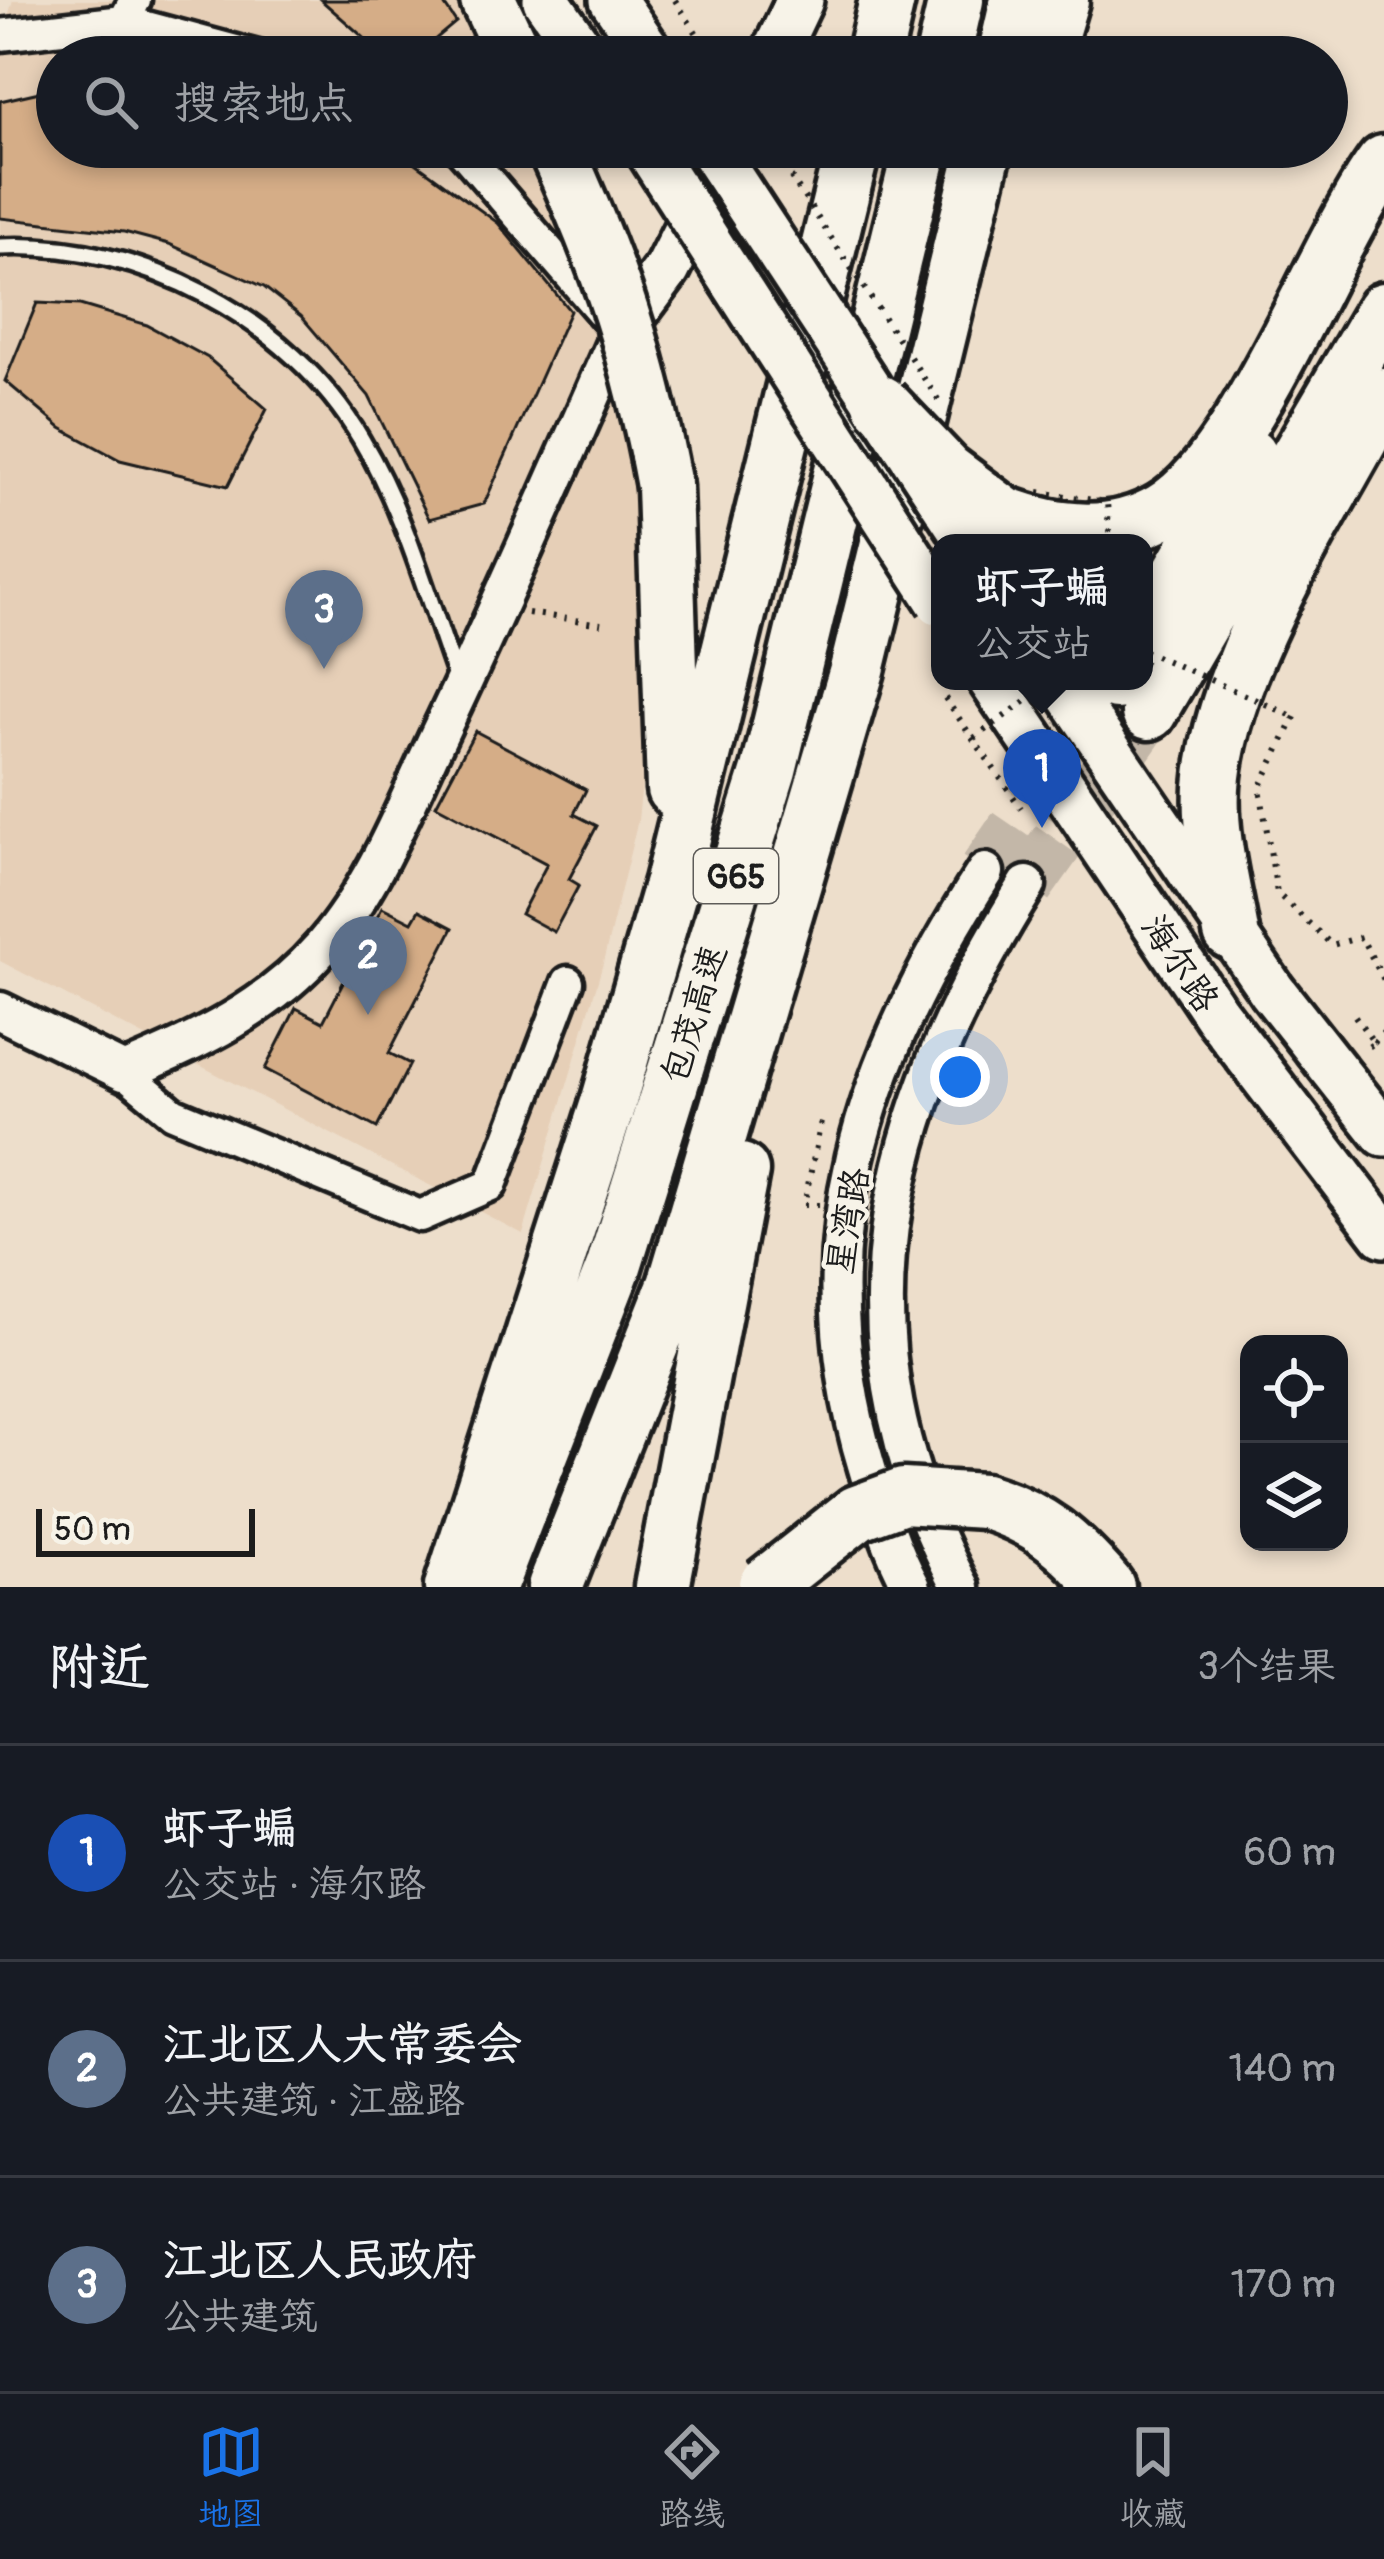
<!DOCTYPE html>
<html lang="zh">
<head>
<meta charset="utf-8">
<style>
	:root { --surface:#171b24; --page:#242831; --text:#f1f3f6; --muted:#9ea1a6; --line:#363941; --accent:#1a73e8 }
	body { margin:0; font-family:Pangolin,"LXGW WenKai TC",sans-serif; background:var(--page); color:var(--text) }
	.controls { position:absolute; right:36px; bottom:36px; display:grid; overflow:hidden; border-radius:24px; box-shadow:0 6px 18px #0003 }
	.controls button { width:108px; height:108px; display:grid; place-items:center; padding:0; border:0; border-bottom:3px solid var(--line); background:var(--surface); color:var(--text); font:60px sans-serif }
	.scale { position:absolute; left:36px; bottom:30px; width:219px; box-sizing:border-box; padding-left:12px; border:6px solid #1c1c1c; border-top:0; font-size:33px; line-height:42px; white-space:nowrap; color:#1c1c1c; -webkit-text-stroke:9px #f7f3e8; paint-order:stroke }
	.you { position:absolute; left:960px; top:1077px; width:42px; height:42px; margin:-30px; border:9px solid #fff; border-radius:50%; background:#1a73e8; box-shadow:0 0 0 18px #1a73e833 }
	.badge { display:grid; place-items:center; width:78px; height:78px; border-radius:50%; background:var(--accent); color:#fff; font-size:39px; font-weight:700 }
	.pin { position:absolute; translate:-50% -99px; filter:drop-shadow(0 3px 6px #0008) }
	.pin::after { content:''; position:absolute; top:63px; width:42px; height:36px; background:inherit; clip-path:polygon(0 0,100% 0,50% 100%) }
	.popup { position:absolute; left:931px; top:534px; width:222px; height:156px; box-sizing:border-box; display:grid; place-content:center; border-radius:24px; background:var(--surface); filter:drop-shadow(0 3px 9px #0005); font-size:39px; white-space:nowrap; color:var(--muted) }
	.popup b { font-size:45px; color:var(--text) }
	.popup::after { content:''; position:absolute; left:50%; top:100%; margin-left:-24px; border:24px solid transparent; border-top-color:var(--surface) }
	.list { margin:0; padding:0; list-style:none }
	h2 { display:flex; justify-content:space-between; align-items:center; height:156px; margin:0; padding:0 48px; font-size:51px }
	h2 small { font-size:39px; font-weight:400; color:var(--muted) }
	.list li { display:grid; grid-template-columns:78px 1fr auto; gap:36px; align-items:center; box-sizing:border-box; height:216px; padding:0 48px; border-top:3px solid var(--line) }
	.list b { display:block; font-size:45px; white-space:nowrap }
	.list p { margin:0; font-size:39px; white-space:nowrap; color:var(--muted) }
	.list em { font-size:39px; font-style:normal; color:var(--muted) }
	.icon { flex:none; width:66px; height:66px; fill:none; stroke:currentColor; stroke-width:2; stroke-linecap:round; stroke-linejoin:round }
	.map { position:relative; flex:none; width:1384px; height:1587px; overflow:hidden }
	.search { position:absolute; background:var(--surface); box-shadow:0 6px 18px #0003; left:36px; right:36px; top:36px; height:132px; display:flex; align-items:center; gap:30px; box-sizing:border-box; padding:0 42px; border-radius:66px; color:var(--muted); font-size:45px }
	.sheet { height:804px; background:var(--surface) }
	nav { display:flex; justify-content:space-around; align-items:center; box-sizing:border-box; height:168px; border-top:3px solid var(--line); background:var(--surface); font-size:33px; color:var(--muted) }
	nav a { display:grid; justify-items:center; gap:6px }
	nav .on { color:var(--accent) }
	.map>svg:first-child { display:block }
	.built { fill:#e6cfb7 }
	.building { fill:#d5ad87; stroke:#1c1c1c; stroke-width:3 }
	.lines { fill:none; stroke-linecap:round; stroke-linejoin:round }
	.motorway-tunnel { stroke:#c3b7a8; stroke-width:54; stroke-dasharray:54 27; stroke-linecap:butt }
	.service-casing { stroke:#1c1c1c; stroke-width:24 }
	.minor-casing { stroke:#1c1c1c; stroke-width:39 }
	.tertiary-casing { stroke:#1c1c1c; stroke-width:45 }
	.primary-casing { stroke:#1c1c1c; stroke-width:54 }
	.motorway-casing { stroke:#1c1c1c; stroke-width:63 }
	.path { stroke:#1c1c1c; stroke-width:6; stroke-dasharray:3 9; stroke-linecap:butt }
	.service { stroke:#f7f3e8; stroke-width:15 }
	.minor { stroke:#f7f3e8; stroke-width:30 }
	.tertiary { stroke:#f7f3e8; stroke-width:36 }
	.primary { stroke:#f7f3e8; stroke-width:45 }
	.motorway { stroke:#f7f3e8; stroke-width:54 }
	.primary-bridge-casing { stroke:#1c1c1c; stroke-width:54; stroke-linecap:butt }
	.motorway-bridge-casing { stroke:#1c1c1c; stroke-width:63; stroke-linecap:butt }
	.path-bridge { stroke:#1c1c1c; stroke-width:6; stroke-dasharray:3 9; stroke-linecap:butt }
	.primary-bridge { stroke:#f7f3e8; stroke-width:45 }
	.motorway-bridge { stroke:#f7f3e8; stroke-width:54 }
	.labels { text-anchor:middle; stroke-width:9; stroke-linejoin:round; paint-order:stroke }
	.shield { fill:#f7f3e8; stroke:#5e5c59; stroke-width:3 }
	.shield-label { font-size:33px; font-weight:bold; fill:#1c1c1c }
	.street-label { font-size:36px; fill:#1c1c1c; stroke:#f7f3e8 }
</style>
</head>
<body>
<div class="map">
<svg width="1384" height="1587" viewBox="0 0 1384 1587">
	<rect width="100%" height="100%" fill="#eddecb"/>
	<filter id="ink" filterUnits="userSpaceOnUse"><feTurbulence type="fractalNoise" baseFrequency=".00833" numOctaves="2"/><feDisplacementMap in="SourceGraphic" scale="24" xChannelSelector="R" yChannelSelector="G"/><feConvolveMatrix kernelMatrix="1 2 1 2 8 2 1 2 1" color-interpolation-filters="sRGB"/></filter>
	<g filter="url(#ink)">
		<path class="built" d="M13,0H462L493,57H57V147H538L635,439L648,729L638,820L602,967L523,1234L0,961V17L8,16Z"/>
		<path class="building" d="M321,0H441L456,22L414,57H376L370,43Z
			M57,88V147H394L498,223L570,311L484,504L429,519L369,396L301,316L264,287L169,244L124,232L0,218V101Z
			M37,303L80,305L147,325L208,358L267,409L228,486L120,460L61,428L5,381Z
			M475,731L586,790L574,814L597,826L569,879L579,885L554,932L521,914L547,864L436,805Z
			M382,907L412,922L419,910L453,928L389,1053L410,1064L377,1128L265,1069L296,1008L323,1022Z"/>
		<g class="lines">
			<path class="motorway-tunnel" d="M985,872L1114,684
				M1027,885L1149,712"/>
			<defs>
				<path id="service" d="M0,247C139,240 290,318 361,439C406,514 429,603 459,685"/>
				<path id="minor" d="M124,21L258,57
					M0,35L124,21L135,0
					M459,147L612,324
					M124,1072L173,1113L420,1216L491,1185L568,982"/>
				<path id="tertiary" d="M0,1011L124,1072C199,1041 268,1009 322,947C375,886 406,804 440,732C503,600 561,466 620,332
					M912,1587C891,1549 879,1509 867,1468C799,1244 863,1062 985,872
					M961,1587C827,1336 883,1116 1027,885"/>
				<path id="primary" d="M546,0L586,57
					M613,0L652,57
					M773,57L800,0
					M620,332L667,269L728,147
					M992,681L1216,1014L1384,1234
					M1061,681L1272,991L1384,1133"/>
				<path id="motorway" d="M488,0L515,57
					M874,57L887,0
					M943,57L956,0
					M1005,57L1018,0
					M1044,57L1061,0
					M664,486L674,789
					M1002,513C1054,533 1111,541 1162,511C1246,463 1322,248 1384,163
					M1144,634L1249,456
					M1116,682V681
					M1149,712L1384,310
					M1231,932C1223,886 1209,835 1212,787C1221,662 1325,508 1384,396
					M984,1501C1042,1519 1068,1542 1107,1587
					M452,1587L609,1100L672,882L853,147
					M489,1587L613,1269L769,770L921,147
					M555,1587L675,1285L857,670L985,147
					M662,1587L741,1171"/>
			</defs>
			<use href="#service" class="service-casing"/>
			<use href="#minor" class="minor-casing"/>
			<use href="#tertiary" class="tertiary-casing"/>
			<use href="#primary" class="primary-casing"/>
			<use href="#motorway" class="motorway-casing"/>
			<path class="path" d="M675,0L712,57
				M528,613L601,624
				M945,698L1021,808
				M1295,717L1260,788L1277,893L1332,945L1361,937L1384,980
				M1355,1016L1374,1043L1364,1050
				M1374,1043L1384,1032
				M819,1205H804L822,1117"/>
			<use href="#service" class="service"/>
			<use href="#minor" class="minor"/>
			<use href="#tertiary" class="tertiary"/>
			<use href="#primary" class="primary"/>
			<use href="#motorway" class="motorway"/>
			<defs>
				<path id="primary-bridge" d="M647,147L940,602
					M710,147L970,543"/>
				<path id="motorway-bridge" d="M555,147C610,267 640,356 664,486
					M881,403L946,471L1002,513
					M766,1585L857,1513L903,1496L984,1501"/>
			</defs>
			<use href="#primary-bridge" class="primary-bridge-casing"/>
			<use href="#motorway-bridge" class="motorway-bridge-casing"/>
			<path class="path-bridge" d="M771,147L941,404
				M1039,492L1107,502L1110,543
				M1144,651L1295,717
				M974,738L1054,681"/>
			<use href="#primary-bridge" class="primary-bridge"/>
			<use href="#motorway-bridge" class="motorway-bridge"/>
		</g>
	</g>
	<g class="labels">
		<rect class="shield" x="694" y="849" width="84" height="54" rx="9"/>
		<g class="shield-label">
			<text x="736" y="888">G65</text>
		</g>
		<g class="street-label">
			<text transform="translate(1181 963) rotate(56)" y="13">海尔路</text>
			<text transform="translate(693 1014) rotate(-73)" y="13">包茂高速</text>
			<text transform="translate(847 1221) rotate(-81)" y="13">星湾路</text>
		</g>
	</g>
</svg>
<div class="controls">
<button><svg class="icon" aria-label="locate" viewBox="0 0 24 24"><circle cx="12" cy="12" r="6"/><path d="M12 2v4M12 18v4M2 12h4M18 12h4"/></svg></button>
<button><svg class="icon" aria-label="layers" viewBox="0 0 24 24"><path d="M12 4l9 5-9 5-9-5zM3 14l9 5 9-5"/></svg></button>
</div>
<div class="scale">50 m</div>
<div class="you"></div>
<div class="pin badge" style="left:1042px;top:828px;background:#1a4fb4">1</div>
<div class="popup"><b>虾子蝙</b>公交站</div>
<div class="pin badge" style="left:368px;top:1015px;background:#5c6f8a">2</div>
<div class="pin badge" style="left:324px;top:669px;background:#5c6f8a">3</div>
<div class="search"><svg class="icon" aria-label="search" viewBox="0 0 24 24"><circle cx="10" cy="10" r="6"/><path d="M15 15l6 6"/></svg>搜索地点</div>
</div>
<section class="sheet">
<h2>附近<small>3个结果</small></h2>
<ul class="list">
<li><span class="badge" style="background:#1a4fb4">1</span><div><b>虾子蝙</b><p>公交站 · 海尔路</p></div><em>60 m</em></li>
<li><span class="badge" style="background:#5c6f8a">2</span><div><b>江北区人大常委会</b><p>公共建筑 · 江盛路</p></div><em>140 m</em></li>
<li><span class="badge" style="background:#5c6f8a">3</span><div><b>江北区人民政府</b><p>公共建筑</p></div><em>170 m</em></li>
</ul>
</section>
<nav>
<a class="on"><svg class="icon" aria-label="map" viewBox="0 0 24 24"><path d="M3 6l6-2 6 2 6-2v14l-6 2-6-2-6 2zM9 4v14M15 6v14"/></svg>地图</a>
<a><svg class="icon" aria-label="directions" viewBox="0 0 24 24"><path d="M12 3l9 9-9 9-9-9zM9 14v-3h6M13 9l2 2-2 2"/></svg>路线</a>
<a><svg class="icon" aria-label="saved" viewBox="0 0 24 24"><path d="M7 4h10v16l-5-4-5 4z"/></svg>收藏</a>
</nav>
</body>
</html>
